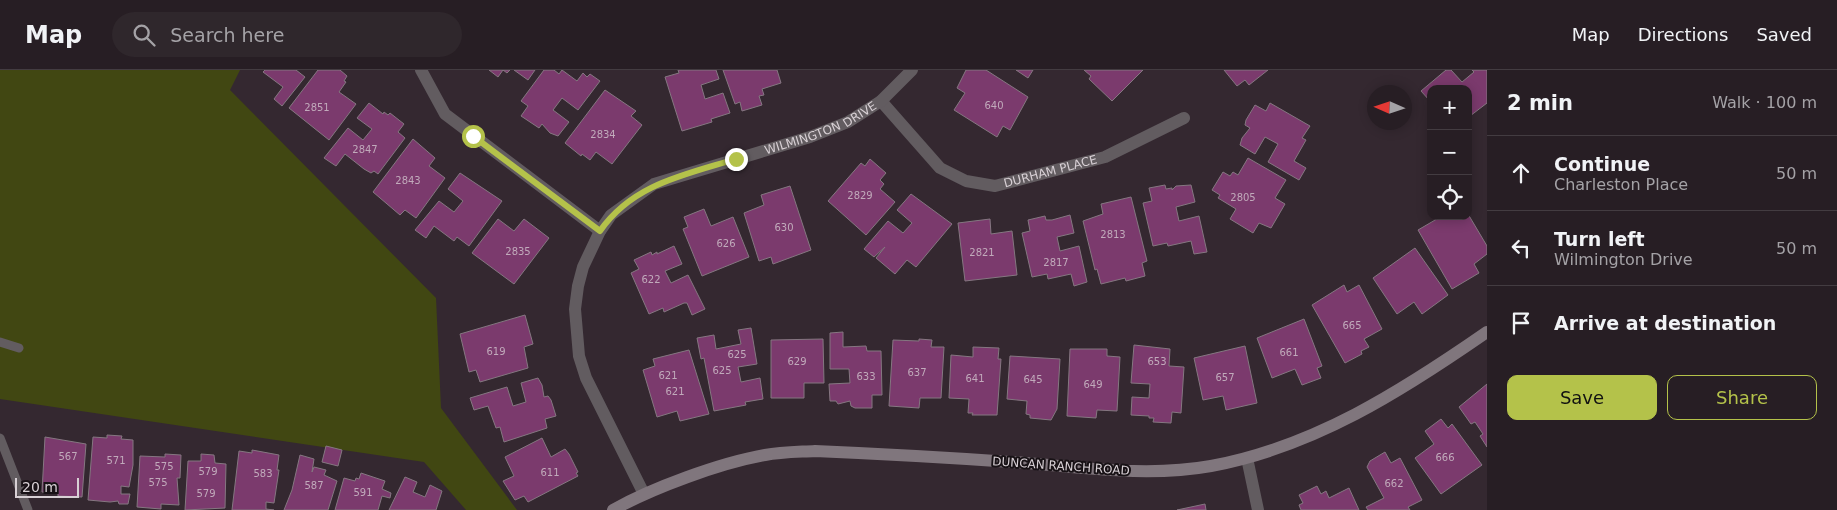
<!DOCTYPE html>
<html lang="en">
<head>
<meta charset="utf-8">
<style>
	:root { --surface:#271e24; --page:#2f272c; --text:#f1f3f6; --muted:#a4a2a6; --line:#433c41; --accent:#b4c24a }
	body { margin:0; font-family:"DejaVu Sans",sans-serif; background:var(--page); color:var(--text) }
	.controls { position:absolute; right:15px; top:15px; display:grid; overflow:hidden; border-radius:10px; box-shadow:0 2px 12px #0003 }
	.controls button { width:45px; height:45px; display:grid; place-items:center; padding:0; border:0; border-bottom:1px solid var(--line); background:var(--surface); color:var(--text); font:25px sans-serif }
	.compass { position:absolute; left:1367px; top:15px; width:45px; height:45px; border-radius:50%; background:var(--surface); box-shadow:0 2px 12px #0003; rotate:273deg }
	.scale { position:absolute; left:15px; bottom:12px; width:64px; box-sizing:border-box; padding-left:5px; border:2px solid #d8d0d5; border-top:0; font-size:14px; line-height:18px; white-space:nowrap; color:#d8d0d5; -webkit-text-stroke:4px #181216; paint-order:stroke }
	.stop { position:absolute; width:15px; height:15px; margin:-11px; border:4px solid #b4c24a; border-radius:50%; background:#fff }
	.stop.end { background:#b4c24a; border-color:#fff; box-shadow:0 1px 5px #0008 }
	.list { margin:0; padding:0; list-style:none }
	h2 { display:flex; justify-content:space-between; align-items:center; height:65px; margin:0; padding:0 20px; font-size:21px }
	h2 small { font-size:16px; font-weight:400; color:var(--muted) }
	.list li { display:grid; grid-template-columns:32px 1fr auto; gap:15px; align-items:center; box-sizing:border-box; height:75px; padding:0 20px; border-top:1px solid var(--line) }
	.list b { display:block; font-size:19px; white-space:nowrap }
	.list p { margin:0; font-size:16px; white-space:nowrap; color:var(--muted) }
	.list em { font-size:16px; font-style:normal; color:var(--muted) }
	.actions { display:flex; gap:10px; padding:15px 20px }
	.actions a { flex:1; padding:11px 0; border:1px solid var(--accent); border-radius:10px; text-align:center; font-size:18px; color:var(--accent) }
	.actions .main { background:var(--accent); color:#111 }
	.icon { flex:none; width:28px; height:28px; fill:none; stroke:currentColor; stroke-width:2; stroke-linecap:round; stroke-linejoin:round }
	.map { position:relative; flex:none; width:1487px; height:440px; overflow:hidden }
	header { display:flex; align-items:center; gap:30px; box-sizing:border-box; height:70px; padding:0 25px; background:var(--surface); border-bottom:1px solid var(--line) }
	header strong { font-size:24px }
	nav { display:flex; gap:28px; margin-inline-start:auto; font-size:18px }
	.search { width:350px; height:45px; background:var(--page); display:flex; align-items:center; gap:12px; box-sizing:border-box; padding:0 18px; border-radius:28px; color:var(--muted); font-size:19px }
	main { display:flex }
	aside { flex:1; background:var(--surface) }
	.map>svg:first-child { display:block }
	.green { fill:#414712 }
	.building { fill:#7b3a6d; stroke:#857781 }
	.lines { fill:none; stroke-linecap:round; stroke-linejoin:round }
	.lane { stroke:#625c60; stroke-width:9 }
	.street { stroke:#625c60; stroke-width:12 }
	.secondary { stroke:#80767d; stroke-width:12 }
	.route { stroke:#b4c24a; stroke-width:6 }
	.labels { text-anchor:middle; stroke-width:4; stroke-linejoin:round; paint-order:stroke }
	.number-label { font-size:10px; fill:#c1aabb }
	.street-label { font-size:12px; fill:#d8d0d5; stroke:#181216 }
</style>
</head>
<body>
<header>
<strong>Map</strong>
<div class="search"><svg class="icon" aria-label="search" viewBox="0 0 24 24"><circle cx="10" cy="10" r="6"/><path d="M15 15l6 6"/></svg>Search here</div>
<nav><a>Map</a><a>Directions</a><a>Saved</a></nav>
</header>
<main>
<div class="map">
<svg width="1487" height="440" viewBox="0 0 1487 440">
	<rect width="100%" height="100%" fill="#342830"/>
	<path class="green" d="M0,0H240L230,20L436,228L441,338L517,440H466L424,392L0,329Z"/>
	<path class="building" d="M265,0H296L305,7L282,36L274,29L283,17L263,2Z
		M318,0H340L347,6L344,11L346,12L339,22L356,34L329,70L289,38Z
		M489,0H510L507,3L503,0L498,7Z
		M514,0H535L528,10Z
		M544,0H554L559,4L562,0L577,11L583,3L587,7L590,4L600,11L578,40L562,28L553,40L569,52L558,66L550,63L542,54L539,58L521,46L528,36L521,31Z
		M678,0H716L719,9L701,15L705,29L723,23L730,43L711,49L712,52L682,61L665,7L679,3Z
		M723,0H777L781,13L762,19L764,25L759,26L762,35L742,41L740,32L735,34Z
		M966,0H986L1028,27L1010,60L1003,56L997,67L954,40L965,23L957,18Z
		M1016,0H1033L1028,8Z
		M1084,0H1143L1112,31L1089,9L1091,6Z
		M1224,0H1268L1249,15L1245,10L1237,16Z
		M1446,0H1451L1462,12L1474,2L1472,0H1487V33L1470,46L1468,19H1431L1430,31L1421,21Z
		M605,20L636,41L631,46L642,55L612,94L596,82L590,90L582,84L581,86L565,73Z
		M369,33L383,44L384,42L388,45L390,43L404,54L398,62L405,68L378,104L374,101L371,103L364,99L345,84L336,96L324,88L348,58L363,70L372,59L357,48Z
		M1270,33L1310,56L1302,68L1306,70L1294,91L1306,98L1299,110L1268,92L1278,74L1265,67L1255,84L1240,75L1242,68L1250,58L1245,55L1246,50L1255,35L1266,41Z
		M413,69L435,88L429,96L445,108L416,148L405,140L400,145L373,122Z
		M1248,88L1286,110L1275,128L1285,134L1271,158L1259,153L1253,163L1230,149L1236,139L1218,128L1220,125L1212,120L1223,102L1230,106L1233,102L1238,105Z
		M870,89L886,103L880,110L884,114L880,119L895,132L866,165L828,131L861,93L865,96Z
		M460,103L502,131L469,176L457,167L454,171L434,156L426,168L415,160L439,131L454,142L463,131L448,119Z
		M1165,115L1166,119L1172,118V120L1176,116L1191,115L1195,132L1176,137L1179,151L1199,146L1207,182L1194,184L1191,171L1168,176L1167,173L1153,176L1143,133L1152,131L1149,118Z
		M790,116L811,180L773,194L771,187L759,191L744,143L764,135L761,125Z
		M911,124L952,154L916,197L907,190L895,204L876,188L885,177L874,187L864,179L888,151L903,163L912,153L897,140Z
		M1131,127L1147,191L1142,193L1145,206L1126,211L1125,208L1101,214L1097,199L1095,200L1083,151L1103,144L1101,134Z
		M704,139L711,156L733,147L749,187L702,206L683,159L688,157L684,147Z
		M1468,144L1487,176V184L1474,194L1479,203L1452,219L1418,160L1442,146H1468Z
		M1070,145L1074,163L1057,167L1060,181L1079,176L1087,212L1074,216L1071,204L1048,209L1047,204L1032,207L1022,163L1030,161L1028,150L1045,146L1046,150H1052Z
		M498,149L514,161L524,149L549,168L514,214L472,183Z
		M990,149L991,164L1012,161L1017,205L965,211L958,153Z
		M674,176L682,194L665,201L671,213L688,205L705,239L692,245L687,233H684L664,242L663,238L649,244L631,203L639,199L634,190L651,182L652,185L657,182V184Z
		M1415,178L1448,225L1422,244L1414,232L1397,244L1373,208Z
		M1344,215L1347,222L1359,215L1382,259L1364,269L1369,277L1361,281L1362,284L1345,293L1312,235Z
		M525,245L533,274L524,277L528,298L480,312L476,300L469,302L460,264Z
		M1304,249L1322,296L1317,298L1321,308L1302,315L1295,299L1272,308L1257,268Z
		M751,258L757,294L738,297L741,312L760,308L763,329L745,332L746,335L714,341L704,288L701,289L697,268L714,265L716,279L741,274L738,260Z
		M843,262V277L866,276L867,281H881L882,325H872V338H855L851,336L850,331L838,334L836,331H830L829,314L850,313L849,299H830V263Z
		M823,269L824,313H804V328H771V270Z
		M919,269L932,270L931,277H944L941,328H920L919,338L889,336L893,270L919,271Z
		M1134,275L1170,279L1169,296L1184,297L1181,343L1172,342L1171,353L1153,352L1154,348H1149V346L1131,345L1132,327L1149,328L1150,314L1131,313Z
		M1245,276L1257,333L1226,340L1223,326L1203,330L1194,288Z
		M973,277L999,278L998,289H1001L997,345H972L973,343H968L969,329L949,328L951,285L973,287Z
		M1070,279H1107V286L1120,287L1117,341L1097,340L1096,348L1067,346Z
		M689,280L709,344L680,351L677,341L657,347L643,300L655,296L653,289Z
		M1010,286L1060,289L1057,339L1051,350L1030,348V345L1026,344L1027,331L1007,329Z
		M538,308L542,315L544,327L548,326L551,330L556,346L545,349L547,358L504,372L500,357L496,358L488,336L474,340L470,328L507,317L513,336L526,332L521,313Z
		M1487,314V377L1480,366L1483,364L1475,352L1471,354L1459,337Z
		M1441,349L1448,358L1452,354L1482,395L1441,424L1415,388L1434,374L1425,361Z
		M107,365L122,366L121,369L133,370V395L129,417L121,416V424H130L128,434H119L118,431L110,432L88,430L93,367L107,368Z
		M45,367L86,374L82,427L58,426V423L42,422Z
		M542,368L551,387L565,379L569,384L578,402L576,403L578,406L528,432L524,426L515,430L503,411L514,406L505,387Z
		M326,376L342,380L338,396L322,392Z
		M252,380L279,385L277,400H279L274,433L266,432V439L274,440H232L239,381L252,383Z
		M1385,382L1391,393L1400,388L1422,430L1408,437L1410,440H1368L1366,437L1384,428L1367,397L1370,391Z
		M165,384L181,385L180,408H177L179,435L161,434V439L137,437L140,386L165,387Z
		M201,384L214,385L215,393L226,394L225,438L185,440L188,391H201Z
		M300,385L314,389L312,402L314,397L326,400L324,405L337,411L328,440H284L292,420Z
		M361,403L385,411L382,419L391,423L390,428L382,426L378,440H335L344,408L355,411L356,408L359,409Z
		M405,407L417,412L413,422L425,427L430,415L442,421L436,440H389Z
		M1317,416L1321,424L1326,421L1329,428L1349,418L1359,440H1301L1299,435L1303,433L1299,425Z
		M1205,434L1206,440H1177Z"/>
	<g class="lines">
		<path class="lane" d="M0,272L19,278
			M0,368L28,440"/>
		<g class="street">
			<path d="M421,0L445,44L600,161"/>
			<path id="s1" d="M881,31L940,98L966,111L995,116L1105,87L1184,48"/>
			<path d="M1247,388L1258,440"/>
			<path id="s2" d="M644,424L586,308L579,286L575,239L578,216L583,197L600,161L611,145L654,114L810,67L848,52L881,31L912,0"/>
		</g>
		<path class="secondary" d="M613,440C652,418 720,393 765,385C781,382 798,382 815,381C885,384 956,388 1026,393C1087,398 1150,407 1211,396C1314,377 1402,321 1487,262"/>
	</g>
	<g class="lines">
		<path class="route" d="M473,66L600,161C633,114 684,105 736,89"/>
	</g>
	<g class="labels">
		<g class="number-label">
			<text x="994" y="39">640</text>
			<text x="317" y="41">2851</text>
			<text x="603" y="68">2834</text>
			<text x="365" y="83">2847</text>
			<text x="408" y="114">2843</text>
			<text x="860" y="129">2829</text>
			<text x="1243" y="131">2805</text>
			<text x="784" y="161">630</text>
			<text x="1113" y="168">2813</text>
			<text x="726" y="177">626</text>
			<text x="518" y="185">2835</text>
			<text x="982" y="186">2821</text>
			<text x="1056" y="196">2817</text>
			<text x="651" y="213">622</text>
			<text x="1352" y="259">665</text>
			<text x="496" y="285">619</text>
			<text x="1289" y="286">661</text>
			<text x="737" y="288">625</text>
			<text x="797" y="295">629</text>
			<text x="1157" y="295">653</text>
			<text x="722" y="304">625</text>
			<text x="917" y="306">637</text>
			<text x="668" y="309">621</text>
			<text x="866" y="310">633</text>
			<text x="1225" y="311">657</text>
			<text x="975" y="312">641</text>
			<text x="1033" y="313">645</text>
			<text x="1093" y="318">649</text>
			<text x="675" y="325">621</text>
			<text x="68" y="390">567</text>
			<text x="1445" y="391">666</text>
			<text x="116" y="394">571</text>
			<text x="164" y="400">575</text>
			<text x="208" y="405">579</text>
			<text x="550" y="406">611</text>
			<text x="263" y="407">583</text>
			<text x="158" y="416">575</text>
			<text x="1394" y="417">662</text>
			<text x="314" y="419">587</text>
			<text x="363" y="426">591</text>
			<text x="206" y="427">579</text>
		</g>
		<g class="street-label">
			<text dy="4" stroke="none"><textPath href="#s2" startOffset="531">WILMINGTON DRIVE</textPath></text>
			<text dy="4" stroke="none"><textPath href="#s1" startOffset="205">DURHAM PLACE</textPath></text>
			<text transform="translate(1061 396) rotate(4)" y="4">DUNCAN RANCH ROAD</text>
		</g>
	</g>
</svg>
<div class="controls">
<button>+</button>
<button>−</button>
<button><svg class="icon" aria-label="locate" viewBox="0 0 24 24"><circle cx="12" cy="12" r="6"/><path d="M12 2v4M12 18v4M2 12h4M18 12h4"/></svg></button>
</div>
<svg class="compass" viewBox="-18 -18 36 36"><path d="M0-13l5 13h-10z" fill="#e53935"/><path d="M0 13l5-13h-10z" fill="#a4a2a6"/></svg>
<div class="scale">20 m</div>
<div class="stop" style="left:473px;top:66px"></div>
<div class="stop end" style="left:736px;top:89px"></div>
</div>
<aside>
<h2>2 min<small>Walk · 100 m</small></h2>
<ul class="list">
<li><svg class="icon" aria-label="ahead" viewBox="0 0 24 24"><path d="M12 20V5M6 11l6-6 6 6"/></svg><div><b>Continue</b><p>Charleston Place</p></div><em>50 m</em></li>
<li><svg class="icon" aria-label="left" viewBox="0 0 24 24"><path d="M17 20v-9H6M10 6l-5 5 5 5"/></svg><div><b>Turn left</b><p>Wilmington Drive</p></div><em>50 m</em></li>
<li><svg class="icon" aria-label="arrive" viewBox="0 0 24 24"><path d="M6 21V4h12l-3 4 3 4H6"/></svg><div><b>Arrive at destination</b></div></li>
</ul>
<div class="actions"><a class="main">Save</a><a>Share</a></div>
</aside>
</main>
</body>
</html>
